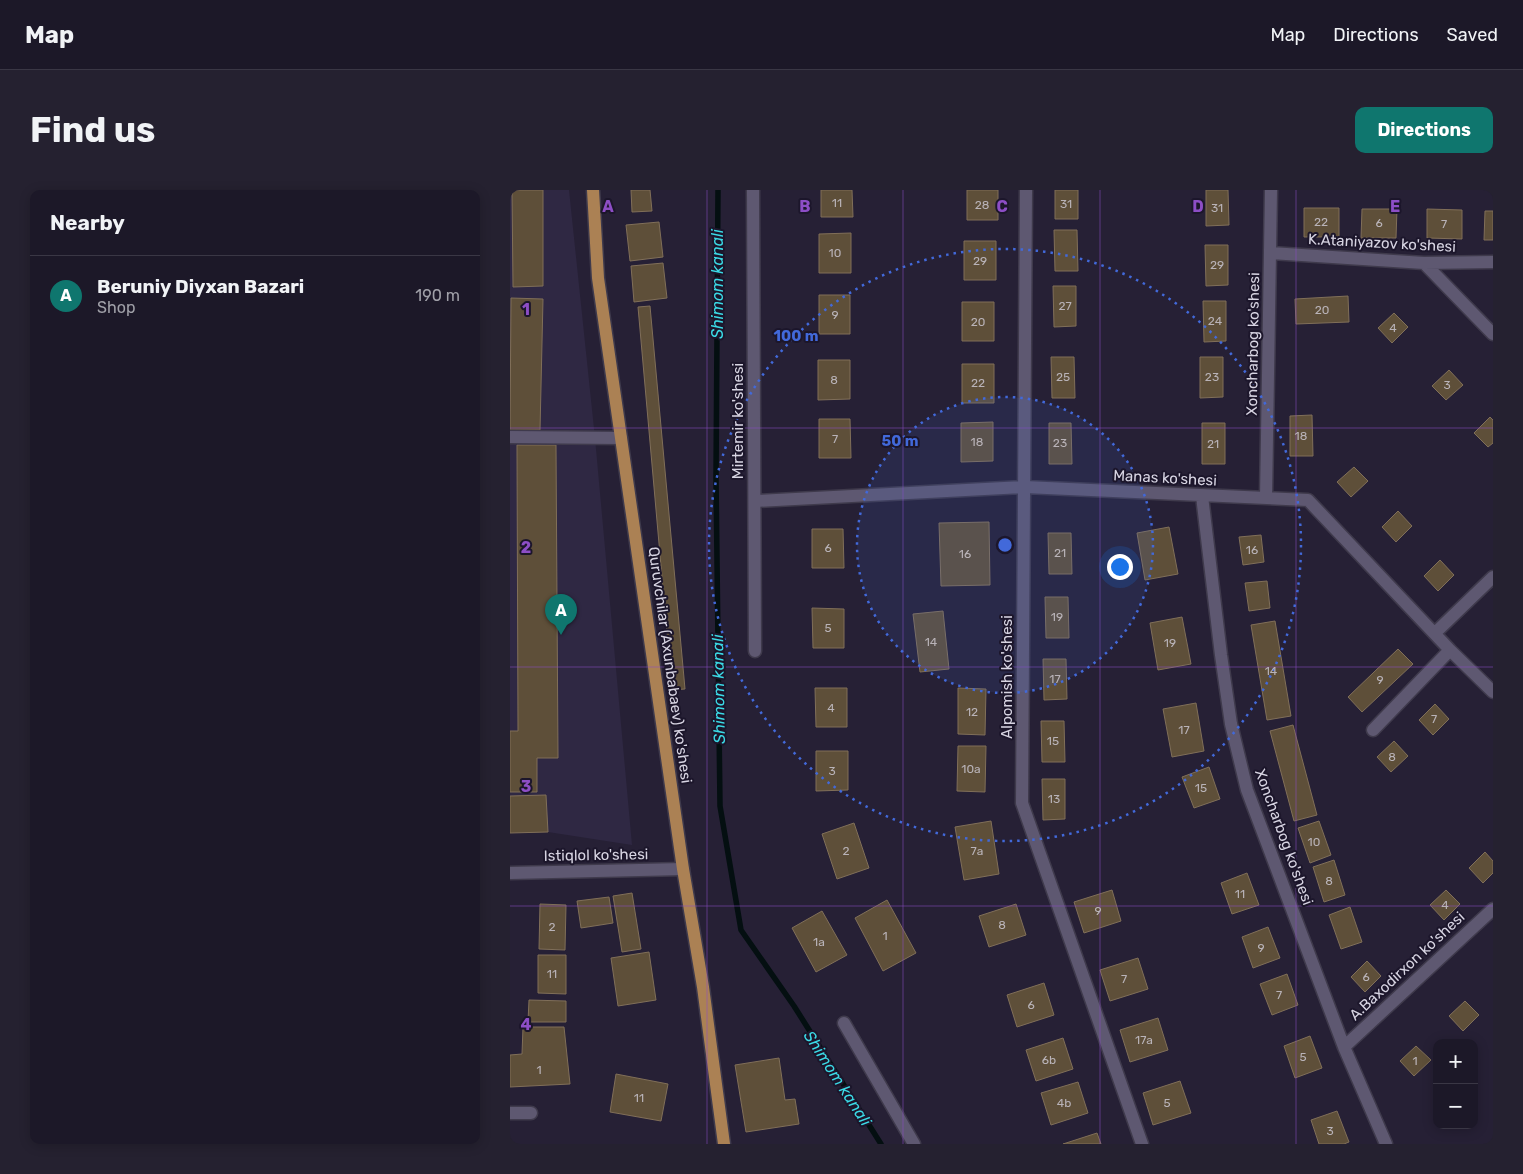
<!DOCTYPE html>
<html lang="en">
<head>
<meta charset="utf-8">
<style>
	:root { --surface:#1c1828; --page:#252130; --text:#f1f3f6; --muted:#a0a0a8; --line:#3a3745; --accent:#0f766e }
	body { margin:0; font-family:Rubik,sans-serif; background:var(--page); color:var(--text) }
	.controls { position:absolute; right:15px; bottom:15px; display:grid; overflow:hidden; border-radius:10px; box-shadow:0 2px 12px #0003 }
	.controls button { width:45px; height:45px; display:grid; place-items:center; padding:0; border:0; border-bottom:1px solid var(--line); background:var(--surface); color:var(--text); font:25px sans-serif }
	.you { position:absolute; left:609px; top:376px; width:18px; height:18px; margin:-12px; border:4px solid #fff; border-radius:50%; background:#1a73e8; box-shadow:0 0 0 8px #1a73e833 }
	.badge { display:grid; place-items:center; width:32px; height:32px; border-radius:50%; background:var(--accent); color:#fff; font-size:16px; font-weight:700 }
	.pin { position:absolute; translate:-50% -41px; filter:drop-shadow(0 1px 2px #0008) }
	.pin::after { content:''; position:absolute; top:26px; width:18px; height:15px; background:inherit; clip-path:polygon(0 0,100% 0,50% 100%) }
	.list { margin:0; padding:0; list-style:none }
	h2 { display:flex; justify-content:space-between; align-items:center; height:65px; margin:0; padding:0 20px; font-size:21px }
	h2 small { font-size:16px; font-weight:400; color:var(--muted) }
	.list li { display:grid; grid-template-columns:32px 1fr auto; gap:15px; align-items:center; box-sizing:border-box; height:80px; padding:0 20px; border-top:1px solid var(--line) }
	.list b { display:block; font-size:19px; white-space:nowrap }
	.list p { margin:0; font-size:16px; white-space:nowrap; color:var(--muted) }
	.list em { font-size:16px; font-style:normal; color:var(--muted) }
	.map { position:relative; flex:none; width:983px; height:954px; overflow:hidden; border-radius:10px }
	header { display:flex; align-items:center; gap:30px; box-sizing:border-box; height:70px; padding:0 25px; background:var(--surface); border-bottom:1px solid var(--line) }
	header strong { font-size:24px }
	nav { display:flex; gap:28px; margin-inline-start:auto; font-size:18px }
	.intro { display:flex; align-items:center; justify-content:space-between; box-sizing:border-box; height:120px; padding:0 30px }
	h1 { margin:0; font-size:35px }
	.button { padding:12px 22px; border-radius:10px; background:var(--accent); color:#fff; font-size:18px; font-weight:700 }
	main { display:flex; gap:30px; padding:0 30px }
	aside { flex:1; background:var(--surface); border-radius:10px; box-shadow:0 2px 12px #0003 }
	.map>svg:first-child { display:block }
	.built { fill:#2f2843 }
	.lines { fill:none; stroke-linecap:round; stroke-linejoin:round }
	.stream { stroke:#040f11; stroke-width:5.5 }
	.building { fill:#5e4f39; stroke:#806f59 }
	.minor-casing { stroke:#3f3a4c; stroke-width:15 }
	.major-casing { stroke:#3f3a4c; stroke-width:15 }
	.minor { stroke:#5e5871; stroke-width:12 }
	.major { stroke:#ab8154; stroke-width:12 }
	.grid { fill:none; stroke:#8d4ec6; stroke-width:1; stroke-opacity:0.55 }
	.ring { fill:none; stroke:#4269da; stroke-width:2.5; stroke-dasharray:2.5 5 }
	.labels { text-anchor:middle; stroke-width:4; stroke-linejoin:round; paint-order:stroke }
	.number-label { font-size:12px; fill:#b9b3b8 }
	.street-label { font-size:15px; fill:#d7d4e2; stroke:#1c162b }
	.water-label { font-size:16px; font-style:italic; fill:#3bdae6; stroke:#1c162b }
	.grid-label { font-size:16px; text-anchor:middle; font-weight:bold; fill:#8d4ec6; stroke:#1c162b; stroke-width:4; stroke-linejoin:round; paint-order:stroke }
	.centre { fill:#4269da; stroke:#1c162b; stroke-width:2.5 }
	.ring-label { font-size:15px; text-anchor:middle; font-weight:bold; fill:#4269da; stroke:#1c162b; stroke-width:4; stroke-linejoin:round; paint-order:stroke }
</style>
</head>
<body>
<header>
<strong>Map</strong>
<nav><a>Map</a><a>Directions</a><a>Saved</a></nav>
</header>
<div class="intro"><h1>Find us</h1><a class="button">Directions</a></div>
<main>
<aside>
<h2>Nearby<small></small></h2>
<ul class="list">
<li><span class="badge">A</span><div><b>Beruniy Diyxan Bazari</b><p>Shop</p></div><em>190 m</em></li>
</ul>
</aside>
<div class="map">
<svg width="983" height="954" viewBox="0 0 983 954">
	<rect width="100%" height="100%" fill="#262035"/>
	<path class="built" d="M0,0H59L85,248L122,655L38,642L0,643Z"/>
	<g class="lines">
		<path class="stream" d="M208,0L206,288L210,616L231,740L284,816L371,954"/>
	</g>
	<path class="building" d="M2,0H33V96L3,97Z
		M121,0H140L142,21L122,22Z
		M311,0H342L343,27H311Z
		M457,0H488V30H457Z
		M545,0H568V29H545Z
		M696,0H718L719,35L696,36Z
		M794,18H829V47H794Z
		M852,19H887L886,48H851Z
		M917,19L952,20V49L917,48Z
		M975,21H983V50H974Z
		M149,32L153,67L120,71L116,35Z
		M544,40H567L568,81H545Z
		M341,43V83H309V44Z
		M454,51H486V90H454Z
		M695,55H718V95L696,96Z
		M153,73L157,108L124,112L121,76Z
		M543,96H566V136L544,137Z
		M309,105H340V144H309Z
		M838,106L839,132L786,134L785,109Z
		M1,108L33,109L30,240H0Z
		M693,111H716V151L694,152Z
		M452,112H484V151H452Z
		M140,116L175,499L162,500L128,117Z
		M884,123L898,137L882,153L868,138Z
		M541,167H564L565,208H542Z
		M690,167H713V207L690,208Z
		M308,170H340V209L308,210Z
		M452,174H484V213H452Z
		M939,180L953,195L936,210L922,196Z
		M802,225L803,266H780V226Z
		M980,227L983,230V253L978,257L964,243Z
		M309,229H340L341,268H309Z
		M483,232V271L451,272V233Z
		M539,233H561L562,274H539Z
		M692,233H715V274H692Z
		M7,255H46L48,568H27V602H0V541H8Z
		M844,277L858,291L841,307L827,292Z
		M888,321L902,336L886,352L872,337Z
		M479,332L480,395L431,396L429,333Z
		M659,337L668,384L635,390L627,343Z
		M302,339H333L334,378H302Z
		M538,343H561L562,384H539Z
		M751,345L754,372L733,375L729,347Z
		M930,370L944,385L928,401L914,386Z
		M757,391L760,418L739,421L735,393Z
		M535,407H558L559,448H536Z
		M302,418L334,419V458H303Z
		M433,421L439,479L410,482L403,424Z
		M672,427L681,474L648,480L640,433Z
		M765,431L781,526L757,530L741,435Z
		M888,459L903,474L852,522L838,507Z
		M533,469H556L557,509L534,510Z
		M305,498H337V537H306Z
		M448,498L476,499L475,545L448,544Z
		M686,513L694,561L662,567L653,519Z
		M925,514L939,529L923,545L909,530Z
		M531,531H554L555,572H532Z
		M783,535L807,625L784,631L760,541Z
		M884,551L898,566L881,582L867,567Z
		M448,556H476L475,602L447,601Z
		M306,561H338V600L306,601Z
		M699,577L710,609L684,618L672,587Z
		M532,589H555V629L533,630Z
		M36,605L38,642L0,643V606Z
		M481,631L489,684L454,690L445,637Z
		M809,631L821,665L800,673L788,638Z
		M344,633L359,678L327,689L312,644Z
		M975,662L983,671V683L973,693L959,678Z
		M824,670L835,705L814,712L803,677Z
		M737,683L749,715L722,724L711,693Z
		M602,700L611,731L574,743L564,712Z
		M936,700L950,714L934,730L920,715Z
		M122,703L131,759L112,762L103,706Z
		M99,707L103,733L71,738L67,711Z
		M377,710L406,763L373,781L345,728Z
		M30,714L56,715L55,760L29,759Z
		M506,714L516,745L479,757L469,726Z
		M840,717L852,752L831,759L819,725Z
		M312,721L337,765L306,782L282,738Z
		M758,737L770,768L743,778L732,747Z
		M139,762L146,810L108,816L101,768Z
		M28,765H56V804L28,803Z
		M628,768L638,799L600,811L590,780Z
		M857,771L871,786L855,802L841,787Z
		M777,784L788,815L762,825L750,794Z
		M534,793L544,825L507,837L497,805Z
		M19,810L56,811V832H18Z
		M955,811L969,825L953,841L939,826Z
		M648,828L658,860L620,872L610,840Z
		M13,837H54L60,894L0,897V865L12,864Z
		M800,846L812,878L785,888L774,856Z
		M553,848L563,879L526,891L516,860Z
		M906,856L921,870L904,886L890,871Z
		M269,868L275,910L285,909L289,934L236,942L225,875Z
		M106,884L158,894L151,931L100,922Z
		M670,891L681,923L643,935L633,903Z
		M568,892L578,923L541,935L531,903Z
		M827,921L839,952L834,954H809L801,930Z
		M587,943L591,954H553Z"/>
	<g class="lines">
		<defs>
			<path id="minor" d="M243,0L245,461
				M516,0L512,613L632,954
				M761,63L914,73L983,72
				M914,73L983,144
				M0,247L111,248
				M692,306L711,465L721,534L737,600L834,857L876,954
				M756,308L761,0
				M245,311L515,297L798,310L940,460L983,502
				M925,443L983,387
				M863,540L940,460
				M0,683L173,679
				M334,833L404,954
				M834,857L983,719
				M0,923H21"/>
			<path id="major" d="M83,0L88,88L173,679L193,797L214,954"/>
		</defs>
		<use href="#minor" class="minor-casing"/>
		<use href="#major" class="major-casing"/>
		<use href="#minor" class="minor"/>
		<use href="#major" class="major"/>
	</g>
	<path class="grid" d="M197,0V954M393,0V954M590,0V954M786,0V954M0,238H983M0,477H983M0,716H983"/>
	<circle cx="495" cy="355" r="148" fill="#4269da" fill-opacity=".12"/>
	<g class="ring">
		<circle cx="495" cy="355" r="148"/>
		<circle cx="495" cy="355" r="296"/>
	</g>
	<g class="labels">
		<g class="number-label">
			<text x="327" y="17">11</text>
			<text x="556" y="18">31</text>
			<text x="472" y="19">28</text>
			<text x="707" y="22">31</text>
			<text x="811" y="36">22</text>
			<text x="869" y="37">6</text>
			<text x="934" y="38">7</text>
			<text x="325" y="67">10</text>
			<text x="470" y="75">29</text>
			<text x="707" y="79">29</text>
			<text x="555" y="120">27</text>
			<text x="812" y="124">20</text>
			<text x="325" y="129">9</text>
			<text x="705" y="135">24</text>
			<text x="468" y="136">20</text>
			<text x="883" y="142">4</text>
			<text x="553" y="191">25</text>
			<text x="702" y="191">23</text>
			<text x="324" y="194">8</text>
			<text x="468" y="197">22</text>
			<text x="937" y="199">3</text>
			<text x="791" y="250">18</text>
			<text x="325" y="253">7</text>
			<text x="467" y="256">18</text>
			<text x="550" y="257">23</text>
			<text x="703" y="258">21</text>
			<text x="318" y="362">6</text>
			<text x="742" y="364">16</text>
			<text x="550" y="367">21</text>
			<text x="455" y="368">16</text>
			<text x="547" y="431">19</text>
			<text x="318" y="442">5</text>
			<text x="421" y="456">14</text>
			<text x="660" y="457">19</text>
			<text x="761" y="485">14</text>
			<text x="545" y="493">17</text>
			<text x="870" y="494">9</text>
			<text x="321" y="522">4</text>
			<text x="462" y="526">12</text>
			<text x="924" y="533">7</text>
			<text x="674" y="544">17</text>
			<text x="543" y="555">15</text>
			<text x="882" y="571">8</text>
			<text x="461" y="583">10a</text>
			<text x="322" y="585">3</text>
			<text x="691" y="602">15</text>
			<text x="544" y="613">13</text>
			<text x="804" y="656">10</text>
			<text x="336" y="665">2</text>
			<text x="467" y="665">7a</text>
			<text x="819" y="695">8</text>
			<text x="730" y="708">11</text>
			<text x="935" y="719">4</text>
			<text x="588" y="725">9</text>
			<text x="492" y="739">8</text>
			<text x="42" y="741">2</text>
			<text x="375" y="750">1</text>
			<text x="309" y="756">1a</text>
			<text x="751" y="762">9</text>
			<text x="42" y="788">11</text>
			<text x="856" y="791">6</text>
			<text x="614" y="793">7</text>
			<text x="769" y="809">7</text>
			<text x="521" y="819">6</text>
			<text x="634" y="854">17a</text>
			<text x="793" y="871">5</text>
			<text x="539" y="874">6b</text>
			<text x="905" y="875">1</text>
			<text x="29" y="884">1</text>
			<text x="129" y="912">11</text>
			<text x="554" y="917">4b</text>
			<text x="657" y="917">5</text>
			<text x="820" y="945">3</text>
		</g>
		<g class="street-label">
			<text transform="translate(872 53) rotate(3)" y="5">K.Ataniyazov ko'shesi</text>
			<text transform="translate(743 154) rotate(-89)" y="5">Xoncharbog ko'shesi</text>
			<text transform="translate(228 231) rotate(-90)" y="5">Mirtemir ko'shesi</text>
			<text transform="translate(655 288) rotate(3)" y="5">Manas ko'shesi</text>
			<text transform="translate(160 475) rotate(82)" y="5">Quruvchilar (Axunbabaev) ko'shesi</text>
			<text transform="translate(497 487) rotate(-90)" y="5">Alpomish ko'shesi</text>
			<text transform="translate(774 647) rotate(70)" y="5">Xoncharbog ko'shesi</text>
			<text transform="translate(86 665) rotate(-1)" y="5">Istiqlol ko'shesi</text>
			<text transform="translate(897 776) rotate(-43)" y="5">A.Baxodirxon ko'shesi</text>
		</g>
		<g class="water-label">
			<text transform="translate(207 94) rotate(-90)" y="6">Shimom kanali</text>
			<text transform="translate(208 499) rotate(-91)" y="6">Shimom kanali</text>
			<text transform="translate(328 888) rotate(57)" y="6">Shimom kanali</text>
		</g>
	</g>
	<g class="grid-label">
		<text x="98" y="22">A</text>
		<text x="295" y="22">B</text>
		<text x="492" y="22">C</text>
		<text x="688" y="22">D</text>
		<text x="885" y="22">E</text>
		<text x="16" y="125">1</text>
		<text x="16" y="363">2</text>
		<text x="16" y="602">3</text>
		<text x="16" y="840">4</text>
	</g>
	<circle cx="495" cy="355" r="8" class="centre"/>
	<g class="ring-label">
		<text x="286" y="151">100 m</text>
		<text x="390" y="256">50 m</text>
	</g>
</svg>
<div class="controls">
<button>+</button>
<button>−</button>
</div>
<div class="you"></div>
<div class="pin badge" style="left:51px;top:445px">A</div>
</div>
</main>
</body>
</html>
